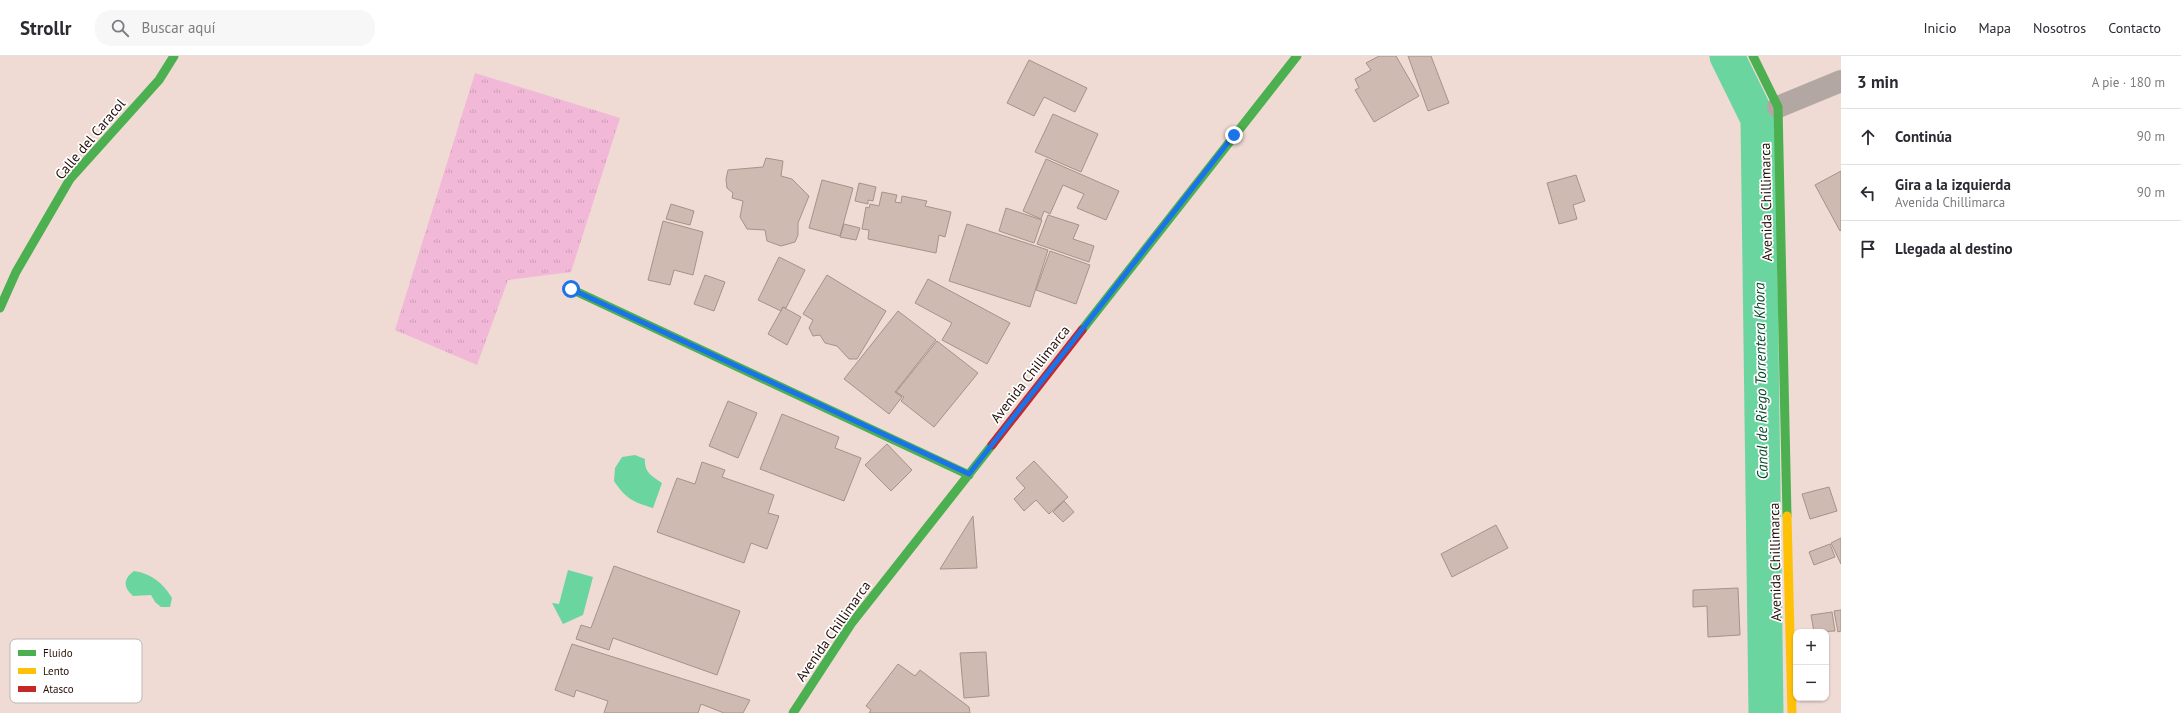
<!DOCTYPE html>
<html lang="es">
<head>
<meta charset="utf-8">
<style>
	:root { --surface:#fff; --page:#f7f7f7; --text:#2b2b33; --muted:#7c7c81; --line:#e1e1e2 }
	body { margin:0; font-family:"PT Sans",sans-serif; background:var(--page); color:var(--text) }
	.controls { position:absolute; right:12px; bottom:12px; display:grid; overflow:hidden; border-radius:8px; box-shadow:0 1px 3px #0004 }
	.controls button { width:36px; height:36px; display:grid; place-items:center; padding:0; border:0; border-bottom:1px solid var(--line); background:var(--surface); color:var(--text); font:20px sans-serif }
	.stop { position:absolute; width:12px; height:12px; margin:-9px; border:3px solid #1a73e8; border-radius:50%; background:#fff }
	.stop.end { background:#1a73e8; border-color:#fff; box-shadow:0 1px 4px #0008 }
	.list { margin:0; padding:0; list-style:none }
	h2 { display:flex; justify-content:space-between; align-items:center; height:52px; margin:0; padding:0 16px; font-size:17px }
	h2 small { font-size:13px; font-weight:400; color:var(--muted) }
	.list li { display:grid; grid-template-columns:26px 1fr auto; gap:12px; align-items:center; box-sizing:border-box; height:56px; padding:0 16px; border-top:1px solid var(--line) }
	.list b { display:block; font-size:15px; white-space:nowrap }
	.list p { margin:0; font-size:13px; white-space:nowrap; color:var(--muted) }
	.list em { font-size:13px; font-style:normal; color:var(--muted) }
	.icon { flex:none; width:22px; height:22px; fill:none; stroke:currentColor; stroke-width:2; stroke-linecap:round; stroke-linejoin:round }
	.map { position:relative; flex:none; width:1841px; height:657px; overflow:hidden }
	header { display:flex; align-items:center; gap:24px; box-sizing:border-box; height:56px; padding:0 20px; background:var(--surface); border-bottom:1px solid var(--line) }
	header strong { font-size:19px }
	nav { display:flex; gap:22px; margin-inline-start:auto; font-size:14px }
	.search { width:280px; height:36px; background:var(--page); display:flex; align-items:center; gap:10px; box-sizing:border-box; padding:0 14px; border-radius:16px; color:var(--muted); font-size:15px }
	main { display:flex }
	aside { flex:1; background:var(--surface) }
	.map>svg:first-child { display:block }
	.park { fill:url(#park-tufts) }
	.water { fill:#6bd5a0 }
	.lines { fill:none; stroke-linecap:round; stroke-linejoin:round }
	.canal { stroke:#6bd5a0; stroke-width:35 }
	.building { fill:#cebab0; stroke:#a59289 }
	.street { stroke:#b3a7a4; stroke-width:22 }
	.fast { stroke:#4caf50; stroke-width:9 }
	.slow { stroke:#ffc107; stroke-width:9 }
	.jam { stroke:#c62828; stroke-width:9 }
	.route { stroke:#1a73e8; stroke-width:5 }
	.labels { text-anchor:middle; stroke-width:3.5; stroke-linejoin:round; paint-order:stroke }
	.street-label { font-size:14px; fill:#260f09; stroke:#fff }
	.water-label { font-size:15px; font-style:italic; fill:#07472b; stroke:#fff }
	.key { fill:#fff; stroke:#beb7b5; stroke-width:1 }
	.key-label { font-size:11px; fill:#260f09 }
</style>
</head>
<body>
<header>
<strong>Strollr</strong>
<div class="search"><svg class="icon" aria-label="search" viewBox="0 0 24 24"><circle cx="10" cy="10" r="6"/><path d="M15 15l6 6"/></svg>Buscar aquí</div>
<nav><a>Inicio</a><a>Mapa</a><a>Nosotros</a><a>Contacto</a></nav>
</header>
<main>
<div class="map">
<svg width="1841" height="657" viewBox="0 0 1841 657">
	<defs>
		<pattern id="park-tufts" width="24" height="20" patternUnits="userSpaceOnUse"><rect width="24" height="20" fill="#f2b8d8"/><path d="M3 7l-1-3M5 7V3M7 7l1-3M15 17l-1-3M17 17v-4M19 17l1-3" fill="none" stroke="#cf9db8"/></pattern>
	</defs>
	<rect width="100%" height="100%" fill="#f0dad4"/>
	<path class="park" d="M475,17L620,62L571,216L508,224L477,309L395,274Z"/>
	<path class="water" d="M635,399L645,403C644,416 651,420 662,427L653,452C633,446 626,443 614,425L615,412L622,401Z
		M568,514L593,521L583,559L563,568L552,547L559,548Z
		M134,515C152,518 162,526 172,542L170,551H161L155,546L151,539L133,540C123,531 123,523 134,515Z"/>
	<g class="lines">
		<path class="canal" d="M1727,0L1758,63L1766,657"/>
	</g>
	<path class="building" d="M1379,0H1396L1419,40L1374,66L1355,34L1359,32L1355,23L1371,14L1366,7Z
		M1408,0H1431L1449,47L1428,55Z
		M1029,4L1087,32L1075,56L1044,41L1034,60L1007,47Z
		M1053,58L1098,78L1081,116L1035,96Z
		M766,102L783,105L781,120L792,123L809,140L798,167V179L795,186L781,190L767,185L765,174L747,173L740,161L743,145L732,142L733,137L727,132L726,123L728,114L763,111Z
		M1046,103L1119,135L1106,164L1077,152L1084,138L1063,129L1050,158L1044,155L1041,163L1023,155Z
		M1841,115V174L1840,175L1815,129Z
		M1576,119L1585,145L1573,149L1577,163L1559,168L1547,127Z
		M822,124L853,132L840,180L809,172Z
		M859,127L876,131L873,145L868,144V148L855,145Z
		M882,136L897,139L895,146L901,147L902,140L927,145L925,150L951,156L945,181L939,179L936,197L868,183L869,174L862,173L866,151L869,152L870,148L879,150Z
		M671,148L694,155L690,169L666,163Z
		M1006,152L1042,164L1034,187L999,175Z
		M1048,159L1079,169L1073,183L1094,190L1089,206L1037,188Z
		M663,165L703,176L693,219L674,214L670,229L648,224Z
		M844,168L860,172L856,184L840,181Z
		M967,168L1048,194L1030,251L949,225Z
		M1050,195L1090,209L1076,248L1036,234Z
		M779,201L805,214L786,252L783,251L781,255L758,244Z
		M705,219L725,226L714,255L694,248Z
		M827,219L886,255L857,303H849L837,290L825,287L820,279L813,280L809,272L813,264L803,258Z
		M928,223L1010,267L987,308L942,284L952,267L915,247Z
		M783,251L801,261L787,289L768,278Z
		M898,255L936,284L895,336L902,341L889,358L844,323Z
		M937,285L978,317L934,371L901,345L904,341L896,336Z
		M728,345L757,357L738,402L709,390Z
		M782,358L839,381L835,392L861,402L844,445L760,413Z
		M887,388L912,414L891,435L865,409Z
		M1034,405L1068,441L1049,458L1036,444L1024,455L1014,443L1025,432L1016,422Z
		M702,406L725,414L722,421L774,439L768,457L779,460L767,493L751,487L744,507L657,476L677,422L695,428Z
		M1829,431L1837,455L1810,463L1802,438Z
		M1064,445L1074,456L1063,466L1053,456Z
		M973,460L977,512L940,513Z
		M1496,469L1508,492L1452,521L1441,498Z
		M1841,482V508L1831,487Z
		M1830,488L1835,501L1814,509L1809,496Z
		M614,510L740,555L717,619L613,582L609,594L576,583L581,569L591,572Z
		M1738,532L1740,579L1708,581L1707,550L1693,551V534Z
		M1841,554V575L1838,576L1834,555Z
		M1832,556L1835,575L1814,576L1811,559Z
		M572,588L750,644L743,657H724L701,648L698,657H604L608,645L576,634L574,641L555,634Z
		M986,596L989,640L964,642L960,597Z
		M898,608L915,620L920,614L969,651L970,657H869L871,654L866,650Z"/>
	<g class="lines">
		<path class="street" d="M1778,51L1841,25"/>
		<path class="fast" d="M1753,0L1778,51L1787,460
			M571,233L969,419
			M0,252L16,216L70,123L159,24L174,0
			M1082,274L1297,0
			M793,657L851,568L992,389"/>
		<path class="slow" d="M1787,460L1792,657"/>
		<path class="jam" d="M992,389L1082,274"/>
	</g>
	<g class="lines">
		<path class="route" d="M571,233L969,418L1234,79"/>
	</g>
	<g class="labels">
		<g class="street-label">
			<text transform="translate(90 83) rotate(-50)" y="5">Calle del Caracol</text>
			<text transform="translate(1766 146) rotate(-91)" y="5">Avenida Chillimarca</text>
			<text transform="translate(1030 318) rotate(-52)" y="5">Avenida Chillimarca</text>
			<text transform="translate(1775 506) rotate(-91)" y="5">Avenida Chillimarca</text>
			<text transform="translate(833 575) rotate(-55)" y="5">Avenida Chillimarca</text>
		</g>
		<g class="water-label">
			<text transform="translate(1761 325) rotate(-91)" y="5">Canal de Riego Torrentera Khora</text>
		</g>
	</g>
	<rect x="10" y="583" width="132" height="64" rx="6" class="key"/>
	<rect x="18" y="594" width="18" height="6" fill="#4caf50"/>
	<rect x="18" y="612" width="18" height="6" fill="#ffc107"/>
	<rect x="18" y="630" width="18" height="6" fill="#c62828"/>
	<g class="key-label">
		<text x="43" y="601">Fluido</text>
		<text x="43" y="619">Lento</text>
		<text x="43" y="637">Atasco</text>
	</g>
</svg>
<div class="controls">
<button>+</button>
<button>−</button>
</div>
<div class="stop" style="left:571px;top:233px"></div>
<div class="stop end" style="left:1234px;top:79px"></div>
</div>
<aside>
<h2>3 min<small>A pie · 180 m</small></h2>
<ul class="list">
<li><svg class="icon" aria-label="ahead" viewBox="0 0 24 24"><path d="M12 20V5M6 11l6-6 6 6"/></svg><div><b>Continúa</b></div><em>90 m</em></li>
<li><svg class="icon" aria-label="left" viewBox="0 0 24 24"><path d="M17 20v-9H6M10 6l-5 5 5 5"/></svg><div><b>Gira a la izquierda</b><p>Avenida Chillimarca</p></div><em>90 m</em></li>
<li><svg class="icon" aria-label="arrive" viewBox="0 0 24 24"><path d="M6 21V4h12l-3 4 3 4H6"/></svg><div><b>Llegada al destino</b></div></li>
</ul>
</aside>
</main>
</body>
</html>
